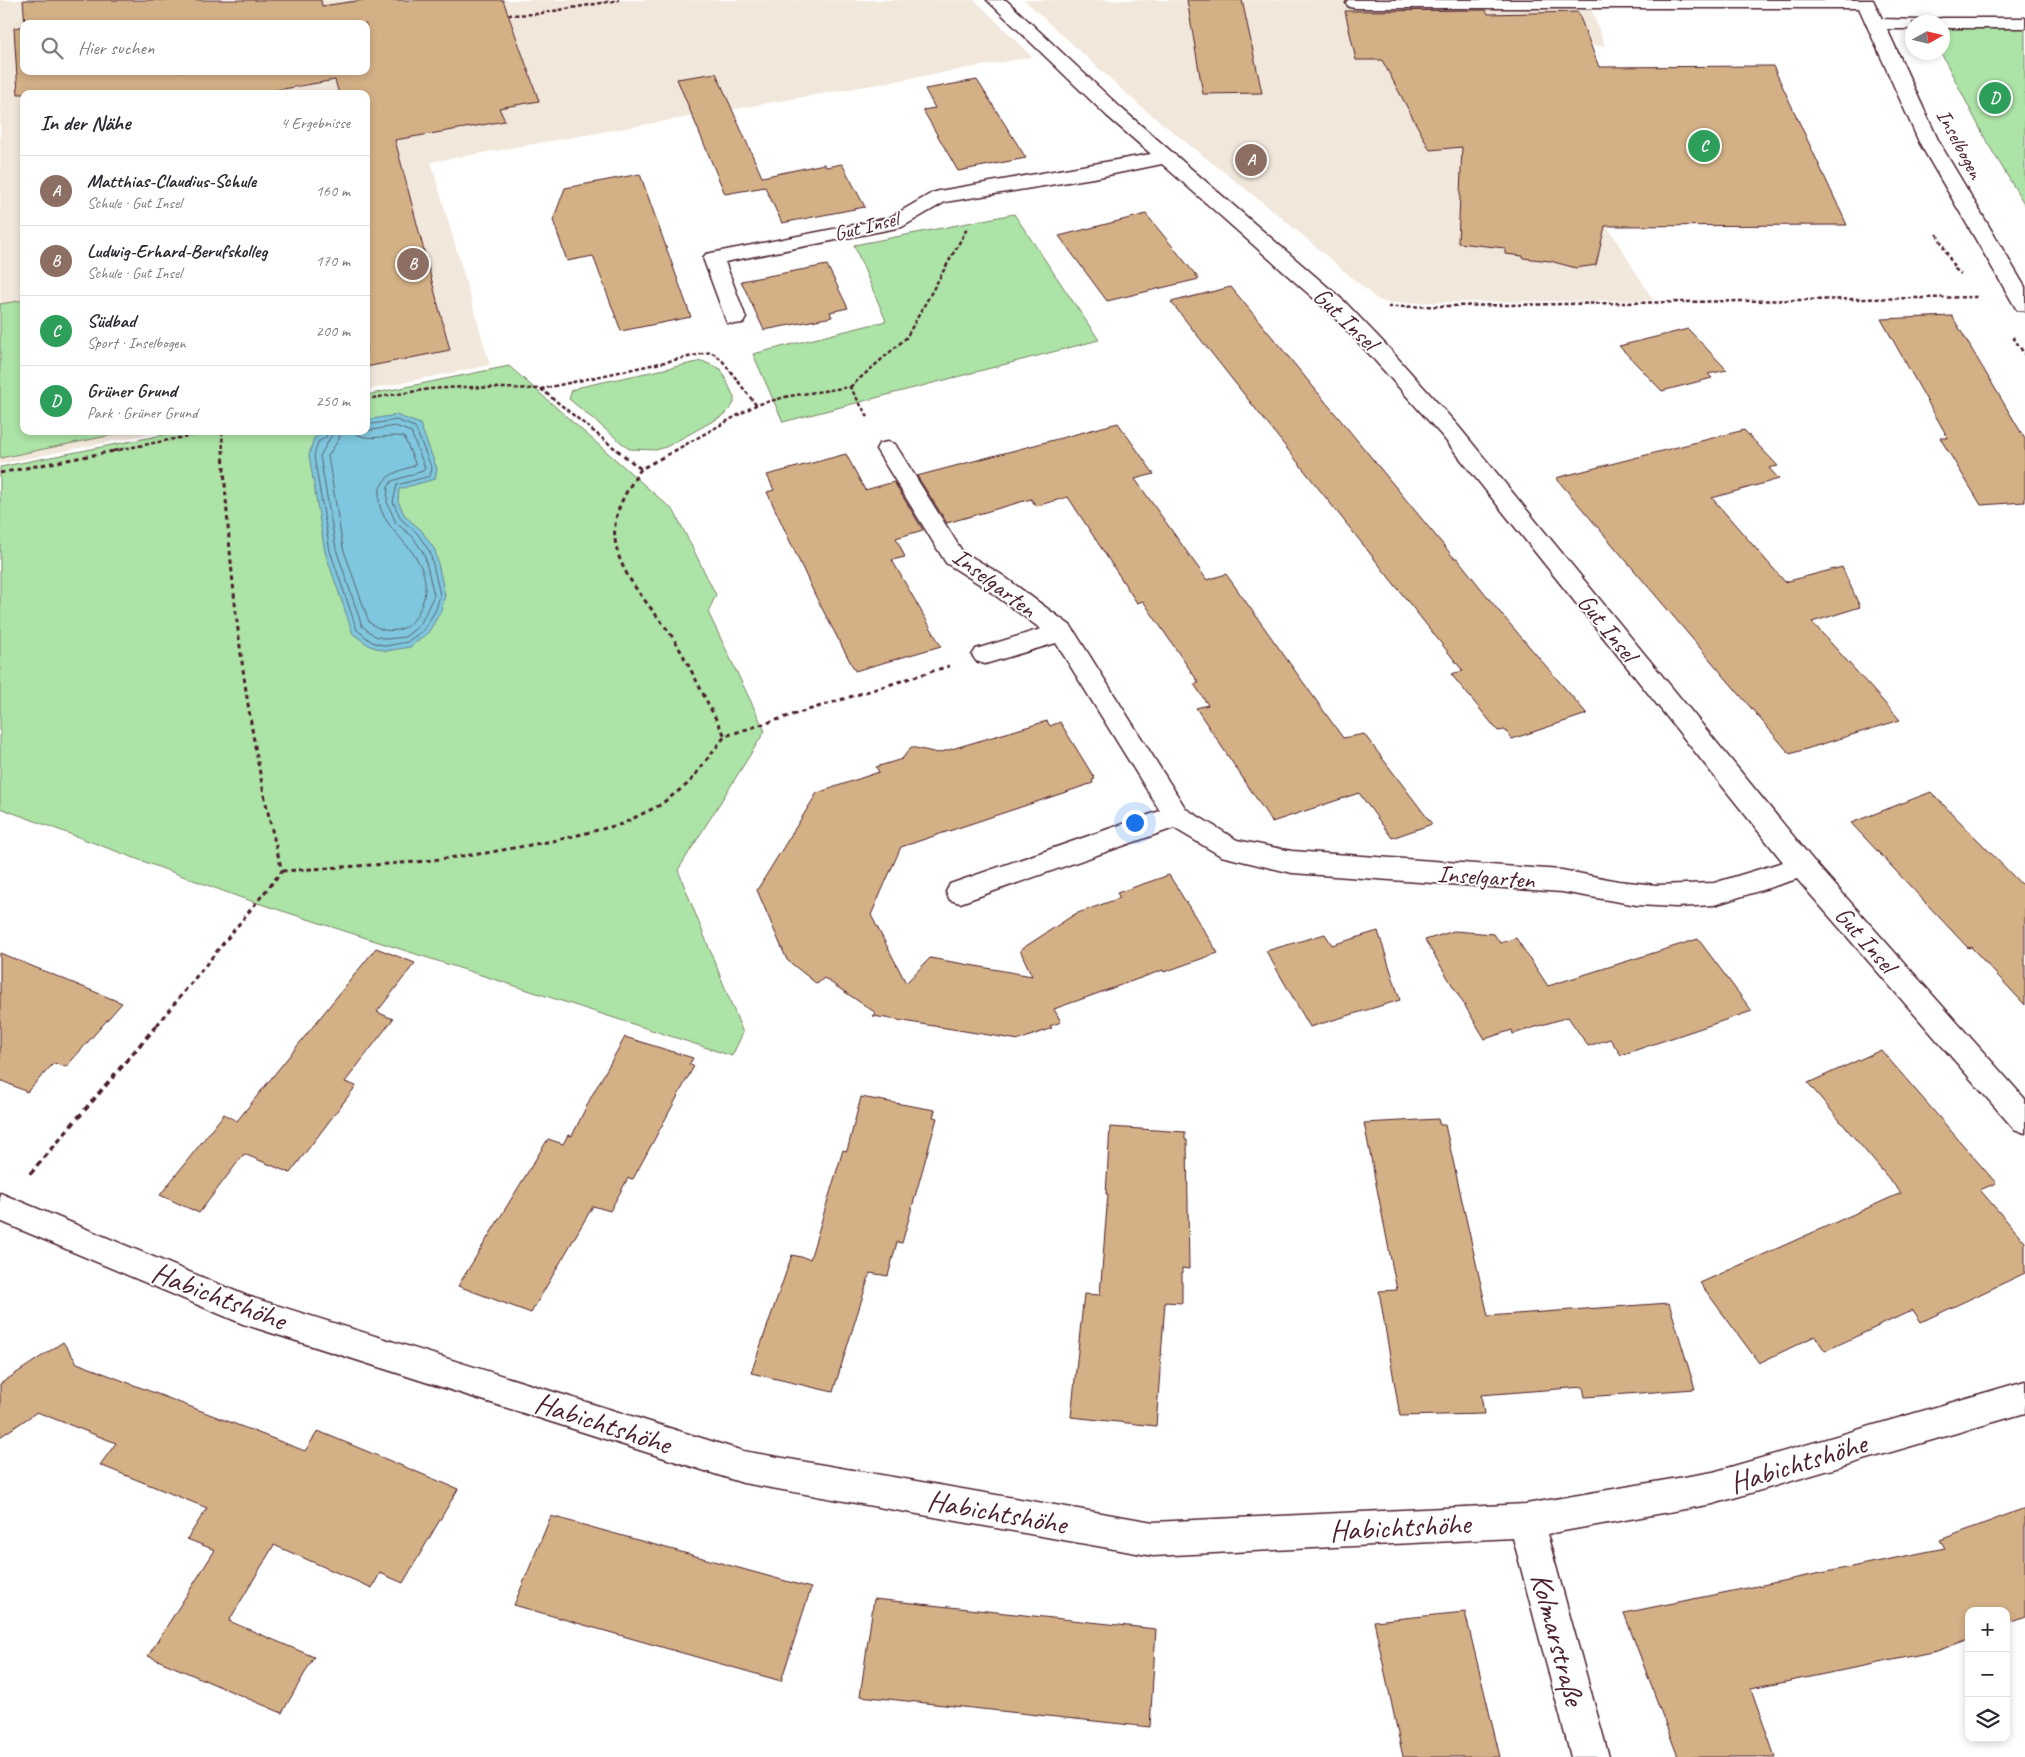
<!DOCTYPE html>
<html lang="de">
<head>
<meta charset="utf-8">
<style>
	:root { --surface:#fff; --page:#f2f2f3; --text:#2b2b33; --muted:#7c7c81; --line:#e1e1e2; --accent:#c8321e }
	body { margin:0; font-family:Caveat,sans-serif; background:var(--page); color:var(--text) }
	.controls { position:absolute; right:15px; bottom:15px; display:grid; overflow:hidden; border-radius:10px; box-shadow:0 2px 8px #0003 }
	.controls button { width:45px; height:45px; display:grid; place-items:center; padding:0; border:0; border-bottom:1px solid var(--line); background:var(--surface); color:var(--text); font:25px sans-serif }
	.compass { position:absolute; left:1905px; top:15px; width:45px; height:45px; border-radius:50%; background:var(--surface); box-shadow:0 2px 8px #0003; rotate:82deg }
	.you { position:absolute; left:1134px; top:822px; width:18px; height:18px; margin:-12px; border:4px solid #fff; border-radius:50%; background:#1a73e8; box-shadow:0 0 0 8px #1a73e833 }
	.badge { display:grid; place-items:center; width:32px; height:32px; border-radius:50%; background:var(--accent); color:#fff; font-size:16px; font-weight:700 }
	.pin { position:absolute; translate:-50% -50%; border:2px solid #fff; box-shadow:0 1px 5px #0006 }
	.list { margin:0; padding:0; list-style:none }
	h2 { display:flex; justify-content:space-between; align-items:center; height:65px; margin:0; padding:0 20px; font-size:21px }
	h2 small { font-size:16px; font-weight:400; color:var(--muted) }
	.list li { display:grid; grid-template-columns:32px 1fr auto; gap:15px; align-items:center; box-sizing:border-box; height:70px; padding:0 20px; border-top:1px solid var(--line) }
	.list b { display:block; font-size:19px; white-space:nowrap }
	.list p { margin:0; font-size:16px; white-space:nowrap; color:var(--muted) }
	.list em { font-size:16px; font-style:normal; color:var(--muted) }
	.icon { flex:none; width:28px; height:28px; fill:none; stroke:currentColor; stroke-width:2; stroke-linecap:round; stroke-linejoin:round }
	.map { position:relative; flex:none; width:2025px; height:1757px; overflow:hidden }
	.search { position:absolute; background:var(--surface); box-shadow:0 2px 8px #0003; left:20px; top:20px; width:350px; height:55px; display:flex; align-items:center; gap:12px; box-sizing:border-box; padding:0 18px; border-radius:10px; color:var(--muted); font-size:19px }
	.panel { position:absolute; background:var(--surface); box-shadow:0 2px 8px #0003; left:20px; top:90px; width:350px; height:345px; border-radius:10px }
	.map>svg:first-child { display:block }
	.built { fill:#f2e7db; fill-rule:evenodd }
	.green { fill:#ace3a6; stroke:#7b8168 }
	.water { fill:#7ec7de; stroke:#698496 }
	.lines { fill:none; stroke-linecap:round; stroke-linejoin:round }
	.shore { stroke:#5f6273; stroke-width:1 }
	.building { fill:#d4b086; stroke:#4a1f2b }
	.minor-casing { stroke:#4a1f2b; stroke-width:3 }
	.path-far2 { stroke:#4a1f2b; stroke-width:2.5; stroke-dasharray:4 2.5; stroke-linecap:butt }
	.path-far1 { stroke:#4a1f2b; stroke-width:3; stroke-dasharray:4.5 4; stroke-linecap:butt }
	.path { stroke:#4a1f2b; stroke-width:4; stroke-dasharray:6 4.5; stroke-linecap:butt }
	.minor { fill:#fff; fill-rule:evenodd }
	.labels { text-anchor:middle; stroke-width:4; stroke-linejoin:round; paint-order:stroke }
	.far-street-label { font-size:21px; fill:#4a1f2b; stroke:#fff }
	.street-label { font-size:25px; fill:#4a1f2b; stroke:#fff }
	.near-street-label { font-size:30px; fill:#4a1f2b; stroke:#fff }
</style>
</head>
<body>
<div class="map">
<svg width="2025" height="1757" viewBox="0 0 2025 1757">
	<rect width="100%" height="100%" fill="#fff"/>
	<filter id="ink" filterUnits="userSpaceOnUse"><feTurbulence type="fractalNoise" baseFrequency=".02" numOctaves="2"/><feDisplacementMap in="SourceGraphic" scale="10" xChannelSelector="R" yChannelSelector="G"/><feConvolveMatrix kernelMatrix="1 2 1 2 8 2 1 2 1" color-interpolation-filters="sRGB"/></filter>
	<g filter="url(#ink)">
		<path class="built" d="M0,0H975L1032,57L431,162L490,365L366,390V94H24V431H164L0,464ZM24,24H366V71H24Z
			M1024,0H1588L1605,46L1498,48L1653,300L1388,303L1378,300L1282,218L1139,105Z"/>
		<path class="green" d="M1943,27H2025V205L1988,144L1941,53Z
			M1014,214L1099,340L783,422L753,354L886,321L854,245Z
			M24,300V431H132L0,458V304Z
			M702,361L721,369L734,397V403L730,409L724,415L666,447L656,450L629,449L569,399L572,390L580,387Z
			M509,366L674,511L716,595L708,612L765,731L678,870L743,1033L732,1056L239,897L0,808V467L183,431H366V395Z"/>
		<path class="water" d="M396,415L420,424L437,469L435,479L399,489L398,501L405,516L421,530L435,550L445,595L441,611L428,633L410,647L386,651L370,646L353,634L325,552L309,455L314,438L326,431H366V420Z"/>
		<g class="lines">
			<path class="shore" d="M328,431L326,437L318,442L314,456L330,551L357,630L372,642L386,646L407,642L424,630L436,609L440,595L430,552L417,533L401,519L393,502L397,485L430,476L432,469L415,427L396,420L366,425
				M334,431L320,456L336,549L362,626L375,636L387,639L405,637L420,625L434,595L424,554L413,537L396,523L387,502L388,487L392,481L423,471L425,468L411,432L395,426L366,431
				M341,431L339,439L328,456L343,548L369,622C378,629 386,632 397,630C408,628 415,620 419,611C446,554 376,536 379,495C380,476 398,471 414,466L415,463L404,437C386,433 368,444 352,431"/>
		</g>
		<path class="building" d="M23,0H321L322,6L363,0H503L539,101L499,108L505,121L395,140L450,350L366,367V94H339L335,80L254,94H18L14,28L24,26V71H366V24H25Z
			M1187,0H1242L1262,93L1203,94Z
			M1486,10L1488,14L1578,12L1599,67L1773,66L1847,225L1605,226L1596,265L1576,268L1550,261L1523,258V256L1505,254V248L1458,243L1462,147L1430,150L1382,60H1356L1345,11Z
			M716,73L762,177L824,164L826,167L842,164L865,207L782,223L765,187L725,194L677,79Z
			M977,80L1026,158L958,171L923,110L935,108L925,89Z
			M640,174L691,317L621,331L593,256L567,261L553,220L565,188Z
			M1146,214L1199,279L1107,301L1059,236Z
			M827,265L848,308L830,312L832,317L764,330L741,281Z
			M1231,287L1454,558H1457L1498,610L1587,714L1512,739L1505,730L1498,731L1451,674L1463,671L1171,302Z
			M1952,316L2025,439V502L1981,505L1940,438H1948L1881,319Z
			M1688,329L1727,370L1708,374L1712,378L1662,391L1619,346Z
			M1118,423L1154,474L1135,479L1207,580L1226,574L1343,738L1364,734L1432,824L1392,838L1359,793L1272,822L1196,708L1208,705L1194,684L1199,683L1143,601L1137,603L1068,497L1036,506L1031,499L947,523L917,476Z
			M1744,430L1778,466L1769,468L1779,479L1712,498L1785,582L1842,567L1860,607L1812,622L1900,720L1790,754L1556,478Z
			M846,454L865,490L894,482L923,530L896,538L905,557L892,560L941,646L855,671L816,597L767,492L774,490L767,475Z
			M1047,721L1050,726L1060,722L1095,779L1092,780L1093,783L901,847L871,915L906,983L930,958L1032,976L1020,950L1075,914L1120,898L1117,893L1169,875L1218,953L1164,972L1163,970L1054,1009L1061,1022L1050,1026L1052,1028L1019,1040L873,1016L876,1013L824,978L817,984L787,960L757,890L817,793L879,772L876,767L902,759L911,747L938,753Z
			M1931,792L2025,888V1005L1971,947L1968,948L1851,823Z
			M1378,931L1400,1000L1310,1027L1266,951L1325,934L1332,945Z
			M1454,931L1494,934L1500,943L1516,938L1548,986L1698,939L1752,1011L1621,1055L1610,1039L1588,1046L1568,1017L1513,1034L1512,1030L1485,1039L1425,940Z
			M376,948L415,963L377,1012L393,1019L345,1082L356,1086L290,1173L244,1154L199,1213L160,1195L224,1114L237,1121Z
			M0,953L122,1003L66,1067L54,1063L27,1092L0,1080Z
			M625,1037L693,1058L689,1065L694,1066L633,1179L628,1178L610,1211L593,1206L531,1313L458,1286L548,1139L563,1144L568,1135L572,1136L591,1097Z
			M1881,1050L1996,1183L1980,1190L2025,1242V1273L1921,1322L1913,1310L1825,1351L1815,1336L1759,1363L1700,1283L1901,1193L1808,1083Z
			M861,1097L935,1110L933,1117L937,1118L902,1243L897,1242L888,1276L870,1273L833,1392L751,1373L792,1255L810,1259L843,1150L847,1151Z
			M1438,1119L1440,1125H1445L1488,1316L1669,1303L1695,1389L1585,1397L1583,1387L1481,1395L1484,1414L1400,1416L1379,1291L1397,1290L1364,1123Z
			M1110,1127L1185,1132V1140H1187L1189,1269L1182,1268V1303L1165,1302L1156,1426L1071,1417L1084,1294L1100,1295L1108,1194H1106Z
			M63,1342L77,1363L305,1451L318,1431L458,1489L403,1583L380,1573L372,1588L274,1545L229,1621L314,1657L282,1713L148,1656L215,1550L187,1539L207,1508L100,1465L116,1443L37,1412L0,1437V1384Z
			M2025,1508V1617L2006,1624V1611H1969V1639L1937,1651L1751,1689L1775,1757H1678L1624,1613L1945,1548L1940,1540Z
			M551,1516L811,1588L781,1681L514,1605Z
			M874,1599L1156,1629L1150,1727L860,1696Z
			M1465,1612L1500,1757H1403L1374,1621Z"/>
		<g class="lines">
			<defs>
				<path id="minor" d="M987,0H1006L1121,108L1345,302L1386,345L1459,427L1812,859L2025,1099V1133L2014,1129L1797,879L1714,905L1676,907L1637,905L1562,892L1292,873L1221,856L1174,828L960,903L950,900L946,892L950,884L1160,811L1056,643L985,664L976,661L972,655L976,649L1041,629L984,587L946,563L876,449L879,444L887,442L895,444L962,551L1002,575L1071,626L1186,809L1237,840L1292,851L1562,870L1618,881L1656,885L1714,883L1783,862L1443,437L1370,355L1329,312L1162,164L1099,177L945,202L902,227L725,262L746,318L743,323L735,324L727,323L703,258L706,254L889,218L932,193L939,191L1151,154L1107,116Z
					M1348,0H1873L1882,19L1918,20L1920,22H1912V29H1887L1939,142L2025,287V311L2017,310L2014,305L1919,142L1859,8H1355L1349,7L1346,3Z
					M1942,18H2025V28H1942V22H1933L1936,19Z
					M0,1193L247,1296L743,1451L1153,1522L1526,1504L1713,1472L2025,1381V1413L1713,1504L1547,1534L1609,1757H1571L1513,1538L1153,1556L743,1483L243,1324L0,1221Z"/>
			</defs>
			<use href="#minor" class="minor-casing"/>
			<path class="path-far2" d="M508,15L536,14L619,0
				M1937,234L1955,269L1961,274
				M1388,307L1977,297
				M2013,337L2025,355
				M850,387L906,338L968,227
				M541,389L618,451
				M366,399L430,389L464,387L541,389L711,352L721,359L756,405
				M222,431L223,451
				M113,451L214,431
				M674,451L756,405L789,396L850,387L869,419"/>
			<path class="path-far1" d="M617,450L641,469L676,450
				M641,469C627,490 612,512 615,539C619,578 655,609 675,641C693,672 708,705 725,736
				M0,473L119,450
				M282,871L417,862L486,853L558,840L622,824L660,805L689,783L725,736L949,666
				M157,1025L282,871C246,732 231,593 223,450"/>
			<path class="path" d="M30,1174L158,1024"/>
			<use href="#minor" class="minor"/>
		</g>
	</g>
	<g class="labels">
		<g class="far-street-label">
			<text transform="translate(1960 144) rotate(62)" y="7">Inselbogen</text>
			<text transform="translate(866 226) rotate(-14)" y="7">Gut Insel</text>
		</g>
		<g class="street-label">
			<text transform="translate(1346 318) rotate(44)" y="9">Gut Insel</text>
			<text transform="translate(995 582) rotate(37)" y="9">Inselgarten</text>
			<text transform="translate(1608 627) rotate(51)" y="9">Gut Insel</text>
			<text transform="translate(1486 876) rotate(4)" y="9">Inselgarten</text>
			<text transform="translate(1866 939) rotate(49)" y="9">Gut Insel</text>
		</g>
		<g class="near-street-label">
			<text transform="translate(219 1296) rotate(21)" y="10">Habichtshöhe</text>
			<text transform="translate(603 1423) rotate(18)" y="10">Habichtshöhe</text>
			<text transform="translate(1798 1463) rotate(-17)" y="10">Habichtshöhe</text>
			<text transform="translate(997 1512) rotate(10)" y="10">Habichtshöhe</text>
			<text transform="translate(1400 1527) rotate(-3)" y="10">Habichtshöhe</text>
			<text transform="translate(1558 1639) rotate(75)" y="10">Kolmarstraße</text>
		</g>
	</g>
</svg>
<div class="controls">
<button>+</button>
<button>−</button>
<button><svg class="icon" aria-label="layers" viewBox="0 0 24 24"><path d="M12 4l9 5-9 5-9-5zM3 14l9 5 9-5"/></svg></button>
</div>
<svg class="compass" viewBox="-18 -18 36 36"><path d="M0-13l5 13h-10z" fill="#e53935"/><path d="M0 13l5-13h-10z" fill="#7c7c81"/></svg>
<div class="you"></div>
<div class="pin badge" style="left:1251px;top:160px;background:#8d6e63">A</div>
<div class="pin badge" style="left:413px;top:264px;background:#8d6e63">B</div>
<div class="pin badge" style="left:1704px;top:146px;background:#2e9e5b">C</div>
<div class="pin badge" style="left:1995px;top:98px;background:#2e9e5b">D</div>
<div class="search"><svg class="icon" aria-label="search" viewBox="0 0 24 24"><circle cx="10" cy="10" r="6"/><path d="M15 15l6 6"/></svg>Hier suchen</div>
<section class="panel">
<h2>In der Nähe<small>4 Ergebnisse</small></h2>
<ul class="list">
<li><span class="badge" style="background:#8d6e63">A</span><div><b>Matthias-Claudius-Schule</b><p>Schule · Gut Insel</p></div><em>160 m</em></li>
<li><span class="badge" style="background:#8d6e63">B</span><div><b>Ludwig-Erhard-Berufskolleg</b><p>Schule · Gut Insel</p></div><em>170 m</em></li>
<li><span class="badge" style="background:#2e9e5b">C</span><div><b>Südbad</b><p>Sport · Inselbogen</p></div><em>200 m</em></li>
<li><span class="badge" style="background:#2e9e5b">D</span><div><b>Grüner Grund</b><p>Park · Grüner Grund</p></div><em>250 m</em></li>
</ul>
</section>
</div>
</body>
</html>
